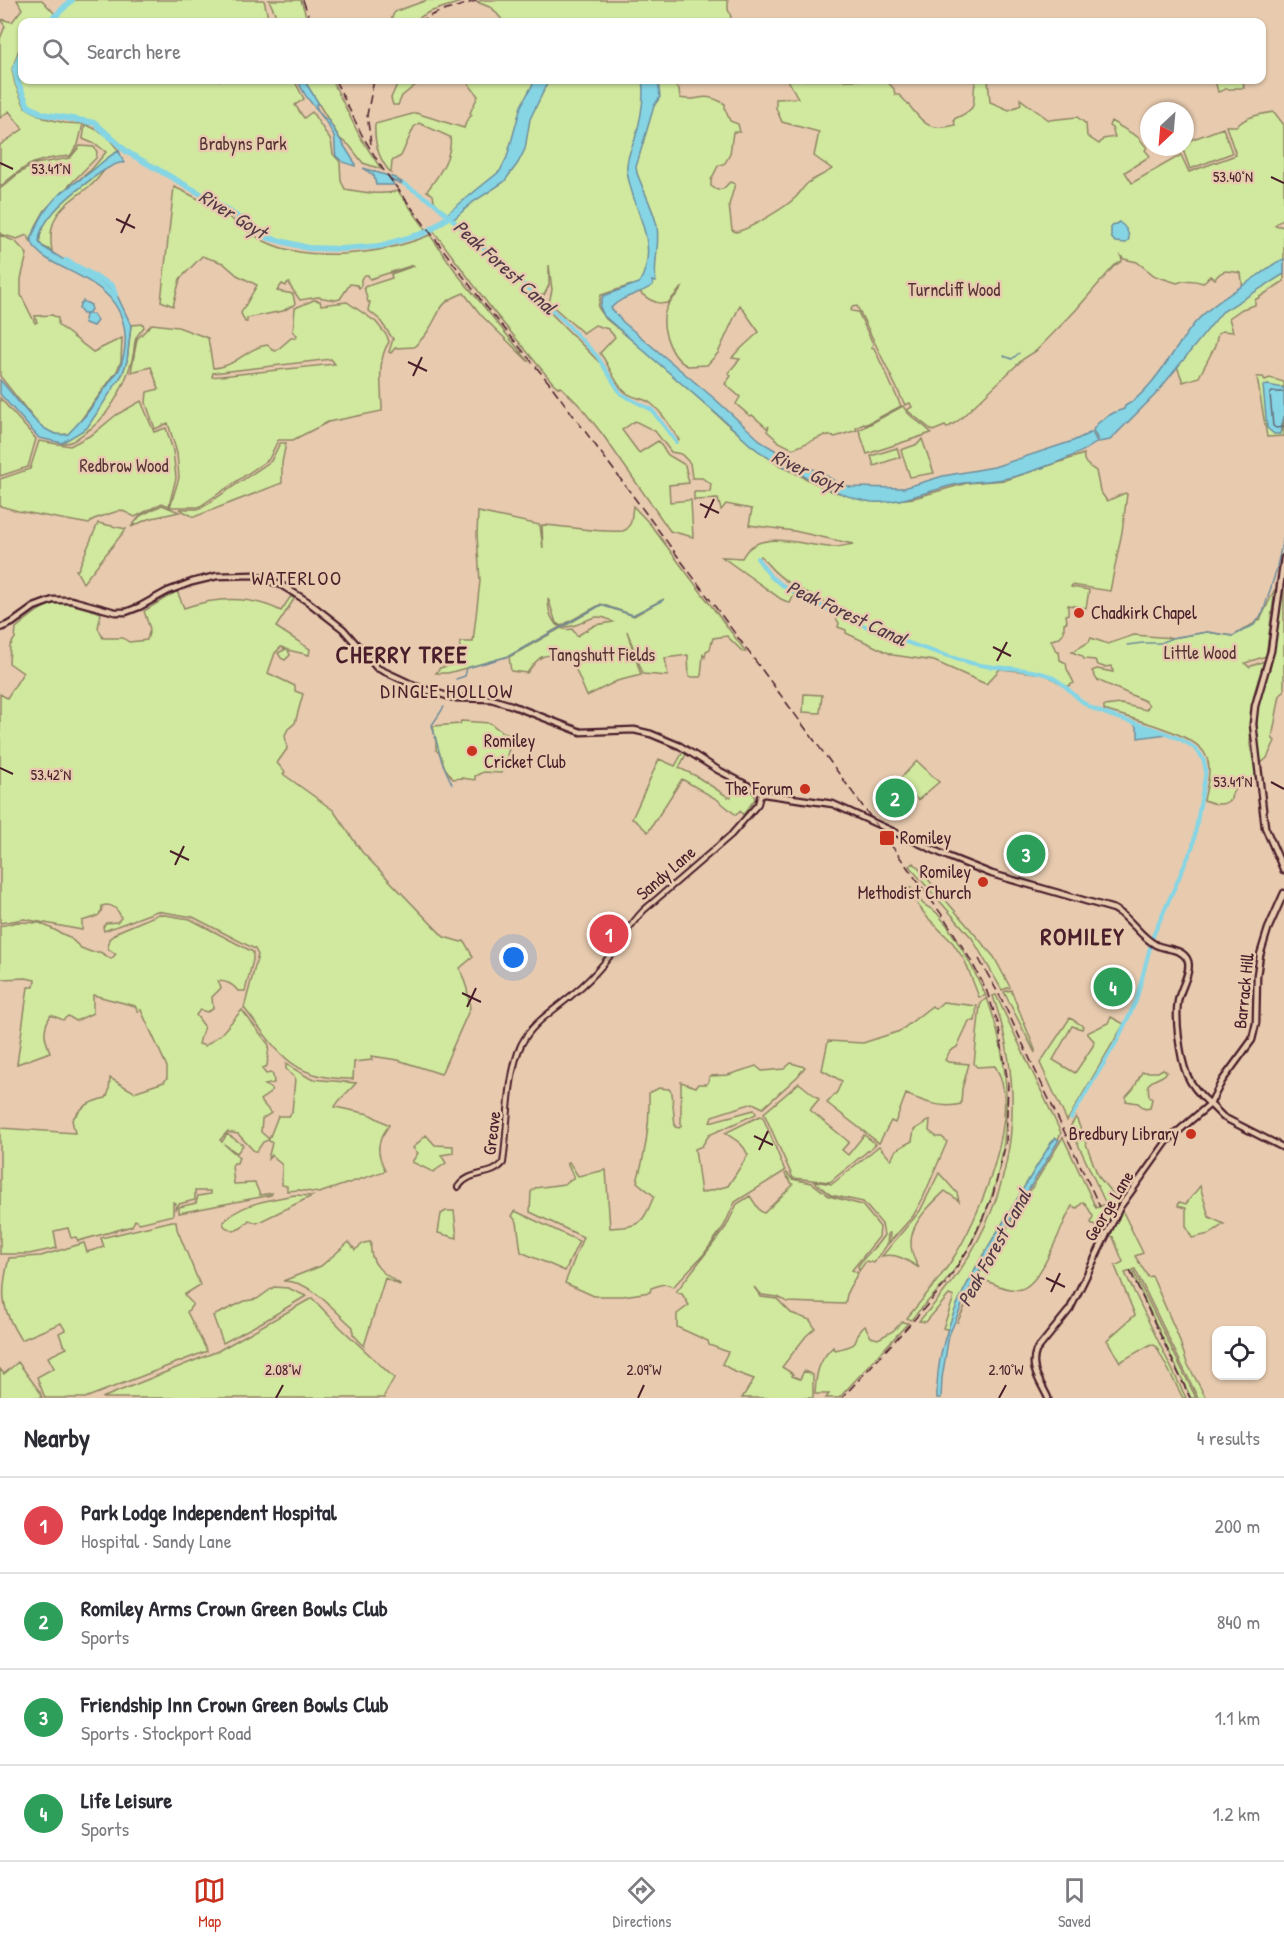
<!DOCTYPE html>
<html lang="en">
<head>
<meta charset="utf-8">
<style>
	:root { --surface:#fff; --page:#f7f7f7; --text:#2b2b33; --muted:#7c7c81; --line:#e1e1e2; --accent:#c8321e }
	body { margin:0; font-family:"Patrick Hand",sans-serif; background:var(--page); color:var(--text) }
	.controls { position:absolute; right:18px; bottom:18px; display:grid; overflow:hidden; border-radius:12px; box-shadow:0 2px 4px #0004 }
	.controls button { width:54px; height:54px; display:grid; place-items:center; padding:0; border:0; border-bottom:2px solid var(--line); background:var(--surface); color:var(--text); font:30px sans-serif }
	.compass { position:absolute; left:1140px; top:102px; width:54px; height:54px; border-radius:50%; background:var(--surface); box-shadow:0 2px 4px #0004; rotate:206deg }
	.you { position:absolute; left:514px; top:958px; width:21px; height:21px; margin:-15px; border:4px solid #fff; border-radius:50%; background:#1a73e8; box-shadow:0 0 0 9px #1a73e833 }
	.badge { display:grid; place-items:center; width:39px; height:39px; border-radius:50%; background:var(--accent); color:#fff; font-size:20px; font-weight:700 }
	.pin { position:absolute; translate:-50% -50%; border:3px solid #fff; box-shadow:0 2px 6px #0006 }
	.list { margin:0; padding:0; list-style:none }
	h2 { display:flex; justify-content:space-between; align-items:center; height:78px; margin:0; padding:0 24px; font-size:26px }
	h2 small { font-size:20px; font-weight:400; color:var(--muted) }
	.list li { display:grid; grid-template-columns:39px 1fr auto; gap:18px; align-items:center; box-sizing:border-box; height:96px; padding:0 24px; border-top:2px solid var(--line) }
	.list b { display:block; font-size:22px; white-space:nowrap }
	.list p { margin:0; font-size:20px; white-space:nowrap; color:var(--muted) }
	.list em { font-size:20px; font-style:normal; color:var(--muted) }
	.icon { flex:none; width:33px; height:33px; fill:none; stroke:currentColor; stroke-width:2; stroke-linecap:round; stroke-linejoin:round }
	.map { position:relative; flex:none; width:1284px; height:1398px; overflow:hidden }
	.search { position:absolute; background:var(--surface); box-shadow:0 2px 4px #0004; left:18px; right:18px; top:18px; height:66px; display:flex; align-items:center; gap:15px; box-sizing:border-box; padding:0 21px; border-radius:12px; color:var(--muted); font-size:22px }
	.sheet { height:462px; background:var(--surface) }
	nav { display:flex; justify-content:space-around; align-items:center; box-sizing:border-box; height:84px; border-top:2px solid var(--line); background:var(--surface); font-size:16px; color:var(--muted) }
	nav a { display:grid; justify-items:center; gap:3px }
	nav .on { color:var(--accent) }
	.map>svg:first-child { display:block }
	.green { fill:#d1e99e; stroke:#8e8464; stroke-width:1.5; fill-rule:evenodd }
	.water { fill:#86d5e4; stroke:#6e8c9a; stroke-width:1.5 }
	.lines { fill:none; stroke-linecap:round; stroke-linejoin:round }
	.shore { stroke:#626875; stroke-width:1.5 }
	.stream { stroke:#6e8c9a; stroke-width:1.5 }
	.canal { stroke:#86d5e4; stroke-width:4 }
	.river { stroke:#86d5e4; stroke-width:6 }
	.tertiary-casing { stroke:#4a1f2b; stroke-width:8 }
	.secondary-casing { stroke:#4a1f2b; stroke-width:9 }
	.primary-casing { stroke:#4a1f2b; stroke-width:9 }
	.tertiary { stroke:#e8cbaf; stroke-width:4 }
	.secondary { stroke:#e8cbaf; stroke-width:4.5 }
	.primary { stroke:#e8cbaf; stroke-width:4.5 }
	.rail { stroke:#4a1f2b; stroke-width:1.5; stroke-dasharray:9 4.5; stroke-linecap:butt }
	.ticks { fill:none; stroke:#4a1f2b; stroke-width:2 }
	.poi-dot { fill:#c8321e; stroke:#e8cbaf; stroke-width:2 }
	.labels { text-anchor:middle; stroke-width:5; stroke-linejoin:round; paint-order:stroke }
	.park-label { font-size:18px; fill:#583336; stroke:#e8cbaf }
	.poi-label { font-size:18px; fill:#4a1f2b; stroke:#e8cbaf; text-anchor:start }
	.street-label { font-size:18px; fill:#4a1f2b; stroke:#e8cbaf }
	.water-label { font-size:20px; font-style:italic; fill:#533a47; stroke:#e8cbaf }
	.neighbourhood-label { font-size:20px; letter-spacing:1.5px; fill:#4a1f2b; stroke:#e8cbaf }
	.district-label { font-size:24px; font-weight:bold; letter-spacing:1.5px; fill:#4a1f2b; stroke:#e8cbaf }
	.ticks-label { font-size:15px; text-anchor:middle; fill:#4a1f2b; stroke:#e8cbaf; stroke-width:5; stroke-linejoin:round; paint-order:stroke }
</style>
</head>
<body>
<div class="map">
<svg width="1284" height="1398" viewBox="0 0 1284 1398">
	<rect width="100%" height="100%" fill="#e8cbaf"/>
	<filter id="ink" filterUnits="userSpaceOnUse"><feTurbulence type="fractalNoise" baseFrequency=".0167" numOctaves="2"/><feDisplacementMap in="SourceGraphic" scale="12" xChannelSelector="R" yChannelSelector="G"/><feConvolveMatrix kernelMatrix="1 2 1 2 8 2 1 2 1" color-interpolation-filters="sRGB"/></filter>
	<g filter="url(#ink)">
		<path class="green" d="M17,0H42L55,14L45,22H22V46L18,52L12,69L15,84L25,107L44,118L65,123L83,124L78,145L70,156C35,159 26,164 0,187V145L23,129L9,111L0,118V39L5,26L0,19L12,22L22,9Z
			M72,0H264L269,22H49Z
			M269,0H301L308,22H279Z
			M427,0H467L429,12L412,22H390L394,13L397,11Z
			M483,0H725L728,1V9L731,17L730,20H726L725,22H504L492,8L477,2Z
			M22,51V80H294L304,99L295,105L304,118L312,112L331,141L333,154L340,162L341,181L345,189C363,192 381,196 398,191L425,228L422,234L383,245L342,249L308,248L269,238L215,202L127,152L95,123L43,114L28,106L18,83L15,69Z
			M304,80H332L359,135L381,169L363,163L349,145L340,139Z
			M399,80H422L402,96L398,105H393L391,98Z
			M468,80H667L679,89L680,98C700,103 701,90 725,104V109L730,121L738,124L740,132H733L730,154L725,163L718,166L711,180V186L717,190L723,189L730,182L735,184L729,205L732,230L736,232C750,229 786,207 796,197C800,193 803,187 808,183C815,178 825,174 832,169L814,156L819,132L782,122L776,108V99L798,98L788,80H886L894,89L895,95H899C920,113 921,135 955,125L954,119C984,106 969,103 976,80H988L990,102L1009,110L1021,105L1020,99L1049,120L1077,117L1086,124L1087,136L1099,144L1103,139L1115,137L1112,128L1109,126L1111,121L1138,137L1147,148L1145,150L1150,156L1125,172L1132,183L1181,155L1189,172L1236,155L1226,126H1237C1246,116 1261,114 1274,112L1284,125V218L1275,225L1284,227V281L1255,300V305L1242,309L1229,318L1233,332L1222,331L1218,334L1215,346L1199,377L1183,382L1175,361L1200,324L1243,291L1241,273C1229,271 1223,268 1215,279L1210,276L1203,283C1194,280 1186,279 1177,283L1155,276L1137,262L1124,259L1121,256L1122,261L1114,266L1075,311L1036,351L1023,359L958,421L947,428L945,426L933,431L908,411L907,410L912,407L910,403L905,405L857,306L852,307L851,311L858,312L873,344L871,347L874,348L901,406L865,425L864,424L856,428L857,430L835,437L825,435L793,449L779,442L767,431L769,426L767,428L752,415L750,416L736,404L740,397L725,384L731,376L728,373L740,359L732,358L735,354L759,332L740,305L718,353L707,365L688,366C671,359 658,325 667,307C670,300 678,295 682,288L680,289L668,303C653,306 642,294 631,285L601,295L598,307L606,319L654,358L726,423L763,454L781,466L831,491L878,502L914,498L967,483L1006,480L1084,454C1082,463 1089,466 1096,471L1100,491L1107,501L1125,493L1127,494L1122,532L1110,591L1072,585L1071,587L1089,590L1086,608L1068,605V614L1066,615L1067,622L1064,623V632L1059,638L1051,640L1056,651H1059L1060,660L1066,663L1067,669L1074,683L1066,687L1045,674L1000,669L986,684L934,661L893,655L846,633V630L838,627L839,623L836,618L838,613L825,608L827,603C799,589 780,582 761,556L757,559L771,577L795,593L790,603L781,599L722,557L742,558C758,525 808,548 834,547C840,547 847,545 853,544L794,531L749,525L752,509L726,504L721,510L718,499L694,500V492H710L711,484L702,478H692L690,463L681,454L671,452L655,431L635,421L622,430L639,453L658,441L668,455L685,465L689,483L669,485L670,502L691,500L693,537L670,531L603,435L580,406L561,387L559,388L553,383L494,312L432,229L449,217L434,201L433,195L427,191C438,177 453,155 450,137L419,123L414,127L401,156L392,161L391,173C379,160 374,142 375,124L416,113L464,128L467,120L472,115L470,113L478,96L468,83ZM549,265L552,290L549,303L583,333L595,325L608,329L615,337L600,353C609,364 613,380 623,390C630,398 640,397 649,402C661,410 671,428 679,440L676,442L652,410L621,394L601,361L599,362L537,299L535,295H544L549,285Z
			M1215,80H1243L1244,88H1235L1234,89H1226L1218,92Z
			M85,124L105,134L119,151C103,158 94,176 77,181L91,170L106,152L97,145L83,139Z
			M1223,128L1232,153L1190,169L1182,147H1185V142Z
			M80,146L94,147L97,152L96,158L45,210L37,224L31,242L27,235L17,239L0,234V189L19,173L35,164L70,158Z
			M106,168C101,174 96,182 90,186C64,205 46,215 52,251L40,245C35,216 86,184 106,168Z
			M174,187C188,193 202,201 215,208C232,218 247,232 264,241C310,264 384,254 430,235L459,276L529,362L481,315L464,293C437,303 442,310 428,331C424,337 419,342 414,347L395,348L391,353L389,352L393,339L379,319L368,310L370,302H368L364,287L392,278L391,274L414,266L413,265L370,279L368,275H365L361,279V286L359,288L357,285L350,284L340,299L335,300L318,297L300,300L290,286V283H287L286,286L282,284L277,291L293,294L295,304L283,311L247,318V322H245L241,313L257,285L237,275L223,263L202,256L180,279L173,306L161,301Z
			M0,235L16,242L27,254L21,279V295L35,323L37,322L35,316L52,315L58,318V325L93,352L122,338L121,361L117,371L75,428L68,434L53,435L41,428L0,376Z
			M314,300L320,301L321,305L347,302L376,322L387,336L389,342C376,361 382,390 382,411L328,422L293,440H278L269,459L199,507H170L179,478L177,453L168,423L155,429L146,403L147,392L159,389L151,367L131,372L137,339L152,324L178,327L208,338L213,368C235,368 247,347 268,345L272,350L276,351L291,338H296L297,335L293,332L295,308ZM331,359L335,364L212,377L213,373Z
			M143,324L144,327C130,343 137,342 132,360C124,388 108,419 83,434C76,439 71,444 62,443L122,375L127,361L131,325Z
			M1257,377H1263L1265,380L1270,378L1284,382V388L1282,387V432L1284,416V436L1267,437Z
			M0,398L36,439L28,467L0,476Z
			M141,401L154,432L166,428L173,451L176,478L169,506L162,503L135,517L121,510L94,519L89,524L18,511L0,506V479L30,469L39,441L70,446L93,434L116,415Z
			M903,406C909,419 923,422 931,433L867,454L859,430Z
			M922,439L934,473L910,477L901,450L918,444Z
			M280,443H286L282,463V483L194,517L179,509H200L271,461Z
			M897,448L900,457L874,466L871,456Z
			M162,505L179,512L148,519L131,527L140,516Z
			M633,506L650,524L746,652H743L727,636L713,638L710,649L706,651L705,657L703,654L701,677H689L688,655L665,658L668,676L643,674L627,631L641,675L617,681L587,696L570,656C545,656 544,649 527,673L511,671L509,657L561,628L567,630L572,629L577,636L595,625L613,622C592,608 584,628 563,627L601,605L634,616L664,599L633,615L601,604L561,626L556,623L548,598C548,608 550,621 560,627L509,656L448,673H436L440,668L459,663L460,642H473L480,581L477,535L478,512L540,525L543,549L542,525C569,526 595,533 623,531L627,529L631,522Z
			M98,523L126,529L83,583L76,570H78Z
			M1284,568V692L1280,695L1272,738L1275,741L1267,758L1261,763L1257,730V705L1271,665Z
			M1275,589L1266,656L1245,663L1249,667L1264,661L1254,694L1252,713L1250,745L1256,773L1253,780L1245,788L1240,786C1234,789 1231,793 1231,799C1222,807 1215,804 1204,800C1207,785 1213,768 1205,754C1193,732 1128,718 1104,710V706L1121,704L1146,710L1149,705L1145,701L1097,680L1092,671L1097,669L1113,672L1112,666L1104,667L1098,665L1095,660L1084,659L1082,656L1072,652L1089,642L1091,638L1108,644L1134,635L1172,638L1207,632L1233,636L1260,620Z
			M177,591L184,608C217,597 249,595 281,611L291,596L294,599L276,627L310,649L309,655L288,650L290,655L285,660L281,658L278,653L286,649L281,647L275,653L268,673L295,686V691L303,694L295,723L288,729L285,735L287,749L277,763L285,772L283,774L333,810L362,852L444,937L461,942L464,941L473,957L460,968L467,989L470,1008L441,1074L398,1060L371,1056L372,1060L354,1062L353,1079C291,1080 279,1052 244,1008L258,955L255,949L193,917L157,911L104,931L103,927L106,923L117,922L121,918C119,910 111,902 102,906C102,919 91,917 82,921V930L24,919L0,923V694L7,698L23,673L9,663L10,646L15,638L16,628C53,597 56,599 101,613L98,628L103,638H123L129,642L147,640L150,629L144,611Z
			M804,694L822,695L820,713L803,712Z
			M461,721L490,723L502,732L513,734L502,773L483,772L475,776V780L462,778L453,779L445,768L440,754L436,750V742L433,726L460,724Z
			M683,752L686,754L679,768L696,776L728,797H731L737,785L753,792L755,799L743,815L740,811L736,815L718,800L682,779L648,832L636,821L632,819L659,759L675,766Z
			M917,761L939,782L918,800L897,782Z
			M892,787L906,796L905,800L898,810L883,800Z
			M1034,845L1033,862H1018L1021,847Z
			M914,863L994,957L1010,987L1002,990L972,938L909,866Z
			M910,887L923,904L936,912L947,925L968,959L986,996L979,997L965,961L953,943L927,917L906,889Z
			M159,914L190,919L253,952V960L245,991H238C233,984 227,981 218,981L221,988L212,997L213,1009L207,1012L200,1010L196,1015L204,1026L199,1044L205,1046L221,1034L242,1010L269,1045L267,1066L262,1069L266,1074L271,1073L273,1075L274,1083L265,1085L272,1089L270,1093L260,1100L271,1113L262,1119L261,1132L269,1139L278,1116H289L292,1112L295,1078L286,1069V1064L311,1079L356,1083C349,1092 340,1097 335,1107L369,1114L389,1125C382,1136 376,1144 380,1157C381,1163 384,1165 385,1171L319,1193L299,1190L287,1191V1186L282,1185V1165L272,1155L268,1159L272,1143L268,1140L263,1142L257,1151H254L238,1134L227,1132L220,1140L222,1142L227,1134L243,1145L237,1153L224,1144L239,1157L237,1163H234L232,1166L234,1184L255,1183L260,1195L272,1193L271,1195L179,1213V1207L196,1203L198,1196L211,1194L210,1191H195V1200L179,1204L175,1210L176,1203L173,1202V1215L140,1223L135,1220L132,1226L78,1241L76,1237L71,1238L68,1228L54,1231L57,1248L29,1254H0V1128L75,1133L72,1120C81,1107 90,1101 106,1098L109,1091L110,1078L134,1092L164,1082L167,1078V1067L141,1010L138,1011L135,1006L93,995V1013L76,1021L68,1016L63,1020L51,1015C42,1029 44,1037 50,1052L17,1064L28,987H34L35,980L26,978L0,979V926L17,922L40,923L69,937L81,948L91,952H100L111,959L116,954L108,949L109,939L119,931Z
			M1011,990L1035,1050V1053L1004,992Z
			M996,995L1061,1133L1058,1139L1053,1141L976,1267L957,1305L949,1330L943,1328L954,1297L949,1295L926,1322L919,1321C1007,1228 1035,1118 993,996Z
			M987,998C1023,1096 1009,1204 942,1286C932,1297 921,1308 911,1320L907,1318C922,1300 939,1280 952,1260C979,1219 1024,1111 995,1066L977,1067L974,1064L980,1006L982,1002Z
			M943,1002L977,1006L975,1021H969L957,1047L950,1051L945,1060L948,1062L969,1064L962,1089L961,1104C942,1109 924,1102 906,1094L895,1123L891,1121L879,1143L827,1103L837,1092L842,1081L822,1070L828,1041L863,1043L900,1031L932,1006L935,1009Z
			M1111,1017L1124,1024L1067,1121L1040,1063L1070,1018L1083,1026L1082,1029L1072,1026L1053,1060L1075,1073L1093,1046L1094,1041L1087,1033L1108,1023Z
			M791,1063L805,1067L798,1076L763,1108L753,1103L712,1116L710,1122L754,1110L756,1114L709,1135L702,1146L695,1149L701,1193L728,1186L748,1155C743,1143 736,1140 725,1133L760,1116L763,1117L785,1171L735,1202L724,1226L704,1254L673,1287C665,1281 659,1286 651,1288L650,1292L623,1296H594L565,1283L583,1237L530,1212L531,1192L535,1188L564,1184L574,1178L567,1163L569,1162L578,1176L606,1170L610,1228C641,1226 642,1225 654,1196L637,1182C646,1152 650,1124 649,1093L659,1088L669,1089L672,1093L675,1127L679,1128L681,1126V1082L696,1087L698,1084H707L710,1076L728,1075L756,1066L762,1071L784,1069Z
			M1163,1069L1167,1072C1162,1079 1153,1078 1148,1085L1149,1096L1152,1099L1150,1108L1145,1109L1138,1103L1126,1101V1097L1134,1088L1142,1072H1158Z
			M799,1083L819,1099L810,1110L849,1142L842,1150L848,1155L864,1135L876,1144L830,1182L793,1178L764,1113Z
			M1076,1117L1098,1176L1111,1192L1122,1200L1103,1229L1091,1223L1093,1216L1085,1203L1083,1202L1077,1208L1072,1206C1061,1225 1042,1284 1021,1289C1008,1292 991,1282 979,1278L957,1323L981,1271L1063,1137L1096,1208L1106,1204L1070,1127Z
			M930,1120L929,1131L937,1137H942L947,1142L923,1198L913,1216L889,1243L890,1233H888L887,1245L874,1263L866,1261L859,1271L858,1266C865,1255 877,1247 884,1235L882,1224L863,1202L831,1195L813,1181L832,1184L879,1146L891,1160L896,1150L912,1141L914,1130Z
			M426,1135L435,1145L453,1146V1153L441,1155L446,1163L433,1172L412,1162L418,1153L413,1148Z
			M787,1173L792,1179L812,1183L829,1196L862,1205L880,1227L879,1237L852,1270L858,1273L848,1290L845,1304L787,1302L778,1297L762,1295L754,1287L761,1297L777,1299L791,1313L810,1320L815,1328L806,1336L782,1367L793,1374L792,1376L800,1379L804,1371L813,1375V1398H742L754,1379L735,1372L722,1364L728,1352L709,1345L708,1341L677,1327V1314L689,1305L682,1294L676,1292L726,1227L737,1204L750,1196L760,1211L764,1213L793,1185L785,1174Z
			M939,1173L957,1193L959,1201L945,1191C922,1213 898,1235 919,1268C907,1260 897,1253 882,1256L920,1211Z
			M1200,1186L1209,1217L1224,1224L1209,1234L1192,1238L1186,1226V1208L1178,1206L1179,1202L1186,1204Z
			M294,1195L312,1196L257,1223L249,1220L241,1228L234,1231L225,1227L223,1223C239,1203 271,1200 294,1195Z
			M1122,1210L1143,1253L1135,1256L1148,1277L1152,1276L1178,1336L1187,1363L1206,1398H1198L1135,1269L1133,1270L1196,1398H1191L1131,1271L1125,1273L1186,1398H1183L1156,1346L1151,1344L1120,1362L1107,1340L1135,1315L1115,1266L1123,1262L1113,1237L1108,1233Z
			M446,1211H454L457,1238L438,1233L441,1214Z
			M515,1211L579,1241L565,1271L521,1252L517,1222L512,1216Z
			M172,1221H176L177,1229L200,1285L184,1295L193,1304L187,1312L207,1351L85,1398H45L37,1377L54,1368L48,1357L67,1348L63,1344L59,1333L65,1330L61,1323L21,1340C1,1309 0,1294 9,1258L41,1256L84,1243L87,1252L104,1247L101,1238Z
			M349,1242L355,1250L364,1243L371,1242C368,1263 383,1274 400,1284V1285L385,1278L364,1346L353,1334V1327C333,1310 311,1280 283,1281L321,1266Z
			M274,1287L288,1288L306,1296L266,1320L223,1343L213,1316L245,1301L257,1299Z
			M312,1298L341,1328L394,1378L384,1396L385,1398H102L218,1351Z
			M902,1322L908,1323L839,1398H826L829,1394H815C816,1374 818,1361 833,1347L835,1350C868,1343 848,1341 865,1326L871,1337L878,1339L893,1331Z
			M18,1362L40,1392L42,1398H0V1369L4,1374Z"/>
		<path class="water" d="M298,80H304L319,104H316C316,109 323,119 328,120L355,163V166L343,162L336,156C334,149 336,143 334,137C326,115 305,102 298,80Z
			M535,80H549L530,119L525,149L518,163L504,182L473,202L454,219L448,213L500,171L507,157L521,106Z
			M642,80H658L660,97L654,106L636,167L637,173C643,190 653,208 657,226C660,245 653,265 656,282L652,281L653,285C640,295 622,295 611,308L623,322L715,399L763,443L793,461L822,473L836,482L850,487L904,488L943,476L994,467L1073,441L1092,432L1097,442C1080,456 1025,475 1003,479C988,482 973,481 958,484C930,490 901,504 872,502C850,499 832,490 812,480C784,466 757,455 736,431L604,316L600,307L603,296L639,283C662,244 632,210 627,171C626,160 631,149 635,139C640,122 645,98 642,80Z
			M119,151L124,163C111,160 62,201 53,213C46,221 39,231 39,242L43,247L115,291L131,325L127,361L122,375L87,428L62,443L39,438L0,394V380C17,397 42,441 68,434L85,416L119,370C124,358 126,346 125,334C120,270 36,273 31,238C40,219 48,202 66,189C73,183 82,179 89,173C100,165 107,156 119,151Z
			M363,168L395,178L408,186L391,180L394,185H376L374,176Z
			M1119,222C1125,226 1129,231 1129,239L1126,243L1115,242L1111,237V227Z
			M1284,259V274L1222,312L1155,395L1110,440L1099,442L1093,430C1098,420 1113,412 1124,409L1125,406C1151,393 1175,347 1194,324C1211,304 1235,291 1257,276C1266,270 1273,263 1284,259Z
			M83,301L91,305V309L88,314H93L97,321L93,326L85,323L84,319L87,314H83L79,309L80,304Z
			M1268,385L1284,388V416L1280,434H1274L1267,428L1263,386Z
			M1134,723L1167,734L1138,738V731Z
			M1056,1138L1059,1140L982,1266L966,1296L949,1335L942,1378L941,1398H937C935,1332 970,1275 1004,1221C1019,1195 1035,1169 1051,1143Z"/>
		<g class="lines">
			<path class="shore" d="M1284,392H1272L1270,394L1273,426L1276,428L1284,427"/>
			<path class="stream" d="M1004,356L1012,359L1019,353
				M1127,645L1143,643H1161L1172,638L1207,632L1233,636L1254,625L1263,613L1276,571L1284,535
				M456,679L465,676L467,668L509,656L601,605L633,615L663,600
				M444,707L432,725L442,762L452,784"/>
			<path class="canal" d="M404,184L434,203L563,320L597,356L621,394L652,410L676,442
				M757,558L771,577L785,587C844,620 907,645 971,663C996,670 1024,666 1048,675C1066,682 1075,700 1092,708C1118,722 1184,731 1200,754C1205,761 1206,768 1205,776L1193,846L1153,936L1136,1001L1117,1041L1071,1118"/>
			<path class="river" d="M49,22L72,0
				M22,51L15,69L18,83L28,106L43,114L95,123L127,152L215,202L269,238L308,248L342,249L380,246L422,234L432,229L457,210
				M66,261L112,286L115,295"/>
			<defs>
				<path id="tertiary" d="M458,1187C471,1169 491,1178 503,1163C508,1129 507,1075 521,1045C533,1021 554,1011 573,994C584,985 596,973 605,962C619,945 628,926 644,910L731,835L758,804L761,793"/>
				<path id="secondary" d="M0,628L12,623L34,607L53,600H71L115,612H126L139,607L168,591L192,582L217,576L254,575L281,585L307,601L343,629L377,668L420,688L454,698L491,699L511,705L581,732L634,730L651,734L680,746L718,770L764,794L833,804L949,857L992,874L1114,909C1131,918 1139,936 1156,945C1167,950 1183,948 1188,961C1191,972 1182,986 1179,997C1174,1015 1180,1058 1187,1075C1192,1087 1201,1096 1210,1104"/>
				<path id="primary" d="M1284,558L1271,651L1255,706L1253,724L1265,827L1284,871
					M1210,1104L1223,1117L1284,1148
					M1048,1398C1041,1382 1029,1369 1036,1351L1070,1309L1120,1207L1168,1140L1210,1104L1222,1081L1252,1040L1256,1023L1257,975L1260,955L1268,929L1284,893"/>
			</defs>
			<use href="#tertiary" class="tertiary-casing"/>
			<use href="#secondary" class="secondary-casing"/>
			<use href="#primary" class="primary-casing"/>
			<use href="#tertiary" class="tertiary"/>
			<use href="#secondary" class="secondary"/>
			<use href="#primary" class="primary"/>
			<path class="rail" d="M303,0L311,22
				M418,22L434,14L479,0
				M335,80L362,135L382,168L481,300L550,384L837,771L945,919L970,959L986,989L998,1023L1008,1083L1006,1143L993,1195L969,1248L946,1283L922,1311L842,1398
				M371,144L367,115L374,80
				M979,959L1001,998L1100,1207
				M1130,1271L1190,1398"/>
		</g>
	</g>
	<path class="ticks" d="M0,163L13,169M1271,177L1284,183M116,219L135,228M121,233L130,214M408,362L427,371M413,376L422,357M700,504L719,513M705,518L714,499M993,647L1011,656M997,661L1007,642M0,768L13,774M1271,782L1284,789M170,851L189,860M175,865L184,846M462,993L481,1002M467,1007L476,988M754,1136L773,1145M759,1150L768,1131M1046,1278L1065,1287M1051,1292L1060,1273M276,1398L283,1385M638,1398L644,1385M999,1398L1006,1385"/>
	<g class="poi-dot">
		<circle cx="1079" cy="613" r="6"/>
		<circle cx="472" cy="751" r="6"/>
		<circle cx="805" cy="789" r="6"/>
		<rect x="879" y="830" width="16" height="16" rx="3"/>
		<circle cx="983" cy="882" r="6"/>
		<circle cx="1191" cy="1134" r="6"/>
	</g>
	<g class="labels">
		<g class="park-label">
			<text x="243" y="150">Brabyns Park</text>
			<text x="954" y="296">Turncliff Wood</text>
			<text x="124" y="472">Redbrow Wood</text>
			<text x="1200" y="659">Little Wood</text>
			<text x="602" y="661">Tangshutt Fields</text>
		</g>
		<g class="poi-label">
			<text x="1091" y="619">Chadkirk Chapel</text>
			<text x="484" y="747">Romiley<tspan x="484" dy="21">Cricket Club</tspan></text>
			<text x="793" y="795" text-anchor="end">The Forum</text>
			<text x="900" y="844">Romiley</text>
			<text x="971" y="878" text-anchor="end">Romiley<tspan x="971" dy="21">Methodist Church</tspan></text>
			<text x="1179" y="1140" text-anchor="end">Bredbury Library</text>
		</g>
		<g class="street-label">
			<text transform="translate(666 873) rotate(-41)" y="6">Sandy Lane</text>
			<text transform="translate(1244 991) rotate(-84)" y="6">Barrack Hill</text>
			<text transform="translate(492 1133) rotate(-83)" y="6">Greave</text>
			<text transform="translate(1109 1206) rotate(-59)" y="6">George Lane</text>
		</g>
		<g class="water-label">
			<text transform="translate(233 214) rotate(32)" y="7">River Goyt</text>
			<text transform="translate(505 267) rotate(42)" y="7">Peak Forest Canal</text>
			<text transform="translate(807 471) rotate(26)" y="7">River Goyt</text>
			<text transform="translate(847 613) rotate(25)" y="7">Peak Forest Canal</text>
			<text transform="translate(994 1248) rotate(-61)" y="7">Peak Forest Canal</text>
		</g>
		<g class="neighbourhood-label">
			<text x="297" y="585">WATERLOO</text>
			<text x="447" y="698">DINGLE HOLLOW</text>
		</g>
		<g class="district-label">
			<text x="402" y="663">CHERRY TREE</text>
			<text x="1083" y="945">ROMILEY</text>
		</g>
	</g>
	<g class="ticks-label">
		<text x="51" y="174">53.41°N</text>
		<text x="1233" y="182">53.40°N</text>
		<text x="51" y="780">53.42°N</text>
		<text x="1233" y="787">53.41°N</text>
		<text x="283" y="1375">2.08°W</text>
		<text x="644" y="1375">2.09°W</text>
		<text x="1006" y="1375">2.10°W</text>
	</g>
</svg>
<div class="controls">
<button><svg class="icon" aria-label="locate" viewBox="0 0 24 24"><circle cx="12" cy="12" r="6"/><path d="M12 2v4M12 18v4M2 12h4M18 12h4"/></svg></button>
</div>
<svg class="compass" viewBox="-18 -18 36 36"><path d="M0-13l5 13h-10z" fill="#e53935"/><path d="M0 13l5-13h-10z" fill="#7c7c81"/></svg>
<div class="you"></div>
<div class="pin badge" style="left:609px;top:934px;background:#e0444e">1</div>
<div class="pin badge" style="left:895px;top:798px;background:#2e9e5b">2</div>
<div class="pin badge" style="left:1026px;top:854px;background:#2e9e5b">3</div>
<div class="pin badge" style="left:1113px;top:987px;background:#2e9e5b">4</div>
<div class="search"><svg class="icon" aria-label="search" viewBox="0 0 24 24"><circle cx="10" cy="10" r="6"/><path d="M15 15l6 6"/></svg>Search here</div>
</div>
<section class="sheet">
<h2>Nearby<small>4 results</small></h2>
<ul class="list">
<li><span class="badge" style="background:#e0444e">1</span><div><b>Park Lodge Independent Hospital</b><p>Hospital · Sandy Lane</p></div><em>200 m</em></li>
<li><span class="badge" style="background:#2e9e5b">2</span><div><b>Romiley Arms Crown Green Bowls Club</b><p>Sports</p></div><em>840 m</em></li>
<li><span class="badge" style="background:#2e9e5b">3</span><div><b>Friendship Inn Crown Green Bowls Club</b><p>Sports · Stockport Road</p></div><em>1.1 km</em></li>
<li><span class="badge" style="background:#2e9e5b">4</span><div><b>Life Leisure</b><p>Sports</p></div><em>1.2 km</em></li>
</ul>
</section>
<nav>
<a class="on"><svg class="icon" aria-label="map" viewBox="0 0 24 24"><path d="M3 6l6-2 6 2 6-2v14l-6 2-6-2-6 2zM9 4v14M15 6v14"/></svg>Map</a>
<a><svg class="icon" aria-label="directions" viewBox="0 0 24 24"><path d="M12 3l9 9-9 9-9-9zM9 14v-3h6M13 9l2 2-2 2"/></svg>Directions</a>
<a><svg class="icon" aria-label="saved" viewBox="0 0 24 24"><path d="M7 4h10v16l-5-4-5 4z"/></svg>Saved</a>
</nav>
</body>
</html>
